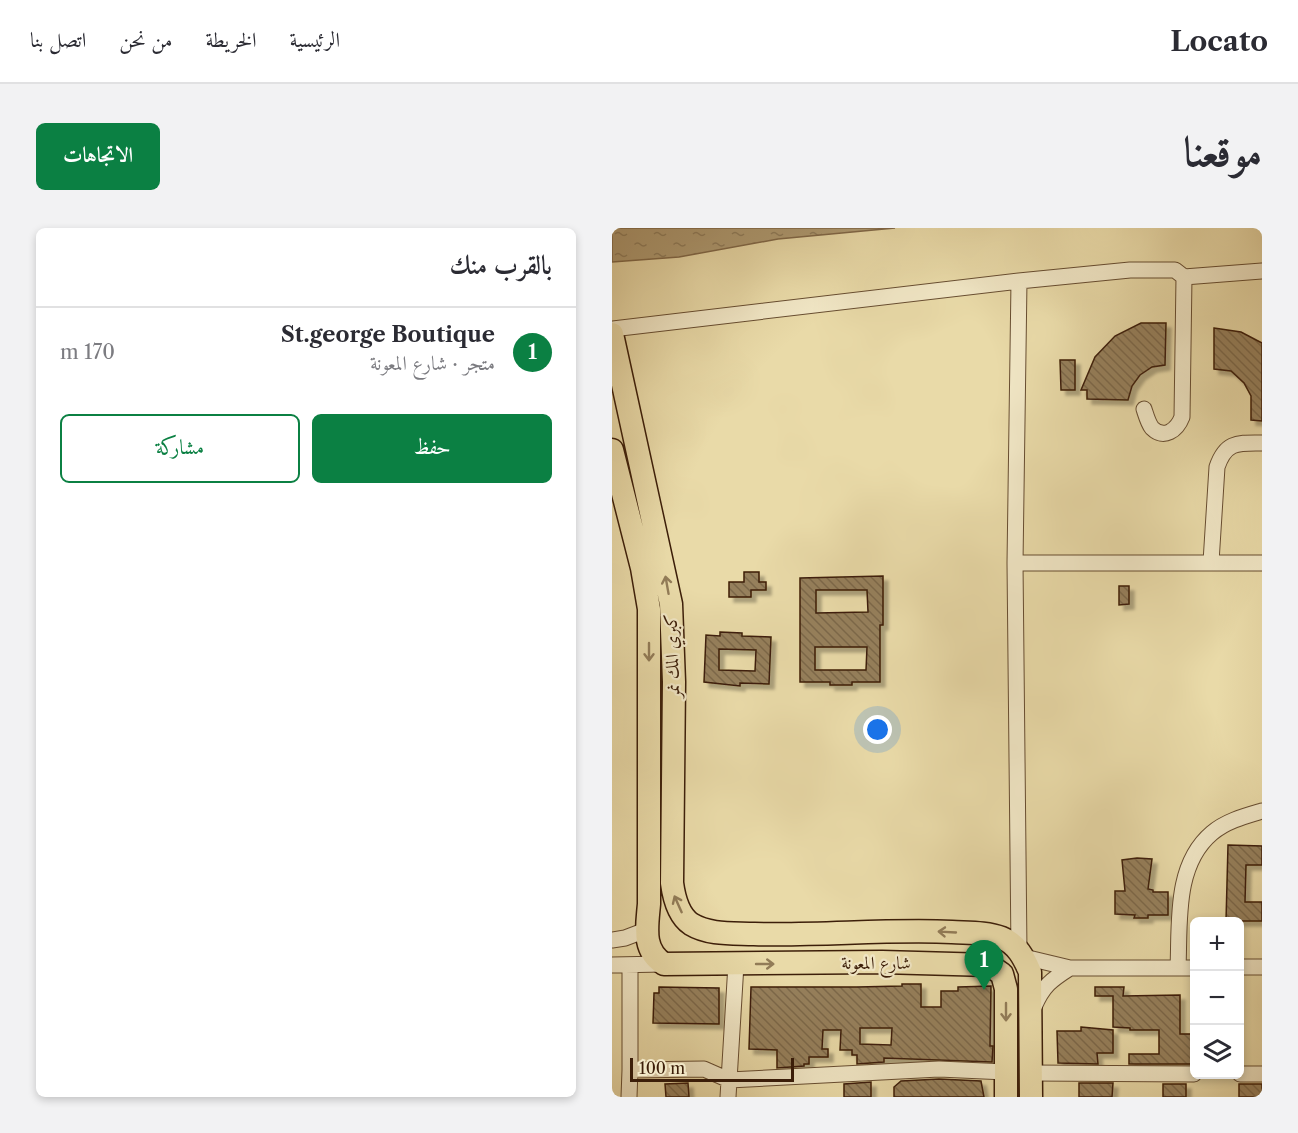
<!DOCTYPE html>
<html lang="ar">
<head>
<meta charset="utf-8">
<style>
	:root { --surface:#fff; --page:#f2f2f3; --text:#2b2b33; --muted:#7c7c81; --line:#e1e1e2; --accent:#0b8043 }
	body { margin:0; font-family:"Libre Caslon Text",Amiri,serif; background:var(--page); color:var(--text); direction:rtl }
	.controls { position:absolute; right:18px; bottom:18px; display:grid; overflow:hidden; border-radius:9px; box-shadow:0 3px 9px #0003 }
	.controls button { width:54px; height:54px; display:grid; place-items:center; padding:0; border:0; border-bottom:2px solid var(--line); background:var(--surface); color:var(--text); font:30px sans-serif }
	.scale { position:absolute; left:18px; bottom:15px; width:164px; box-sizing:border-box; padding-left:6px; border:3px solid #3c1e09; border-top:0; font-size:16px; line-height:21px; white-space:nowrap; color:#3c1e09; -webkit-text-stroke:4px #f1e7c6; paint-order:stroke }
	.you { position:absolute; left:266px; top:502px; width:21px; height:21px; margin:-15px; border:4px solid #fff; border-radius:50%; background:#1a73e8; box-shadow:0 0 0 9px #1a73e833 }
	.badge { display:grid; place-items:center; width:39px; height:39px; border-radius:50%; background:var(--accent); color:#fff; font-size:20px; font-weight:700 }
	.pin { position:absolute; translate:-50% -50px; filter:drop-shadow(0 2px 3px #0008) }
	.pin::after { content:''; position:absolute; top:32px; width:21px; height:18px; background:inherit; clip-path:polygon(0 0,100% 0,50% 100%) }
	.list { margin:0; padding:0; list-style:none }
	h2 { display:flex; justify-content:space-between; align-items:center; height:78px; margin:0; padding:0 24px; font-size:26px }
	h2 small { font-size:20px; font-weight:400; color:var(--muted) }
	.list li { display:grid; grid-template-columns:39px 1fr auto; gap:18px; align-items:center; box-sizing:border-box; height:90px; padding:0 24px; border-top:2px solid var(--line) }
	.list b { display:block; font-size:22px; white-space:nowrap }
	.list p { margin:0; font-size:20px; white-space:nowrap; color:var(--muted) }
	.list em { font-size:20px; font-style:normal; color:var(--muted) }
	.actions { display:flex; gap:12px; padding:18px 24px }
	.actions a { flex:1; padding:14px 0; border:2px solid var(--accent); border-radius:9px; text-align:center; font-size:21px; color:var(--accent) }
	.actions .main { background:var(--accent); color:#fff }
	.icon { flex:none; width:33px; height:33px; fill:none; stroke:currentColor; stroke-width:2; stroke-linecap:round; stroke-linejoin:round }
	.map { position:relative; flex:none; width:650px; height:869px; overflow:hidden; direction:ltr; border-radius:9px }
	header { display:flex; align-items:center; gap:36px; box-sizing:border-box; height:84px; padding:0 30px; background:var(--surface); border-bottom:2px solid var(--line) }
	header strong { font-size:28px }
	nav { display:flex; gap:33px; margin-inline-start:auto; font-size:21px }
	.intro { display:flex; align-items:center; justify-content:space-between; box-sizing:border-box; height:144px; padding:0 36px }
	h1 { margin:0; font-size:42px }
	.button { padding:15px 27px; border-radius:9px; background:var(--accent); color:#fff; font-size:21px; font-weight:700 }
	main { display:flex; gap:36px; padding:0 36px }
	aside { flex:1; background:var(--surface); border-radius:9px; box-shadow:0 3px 9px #0003 }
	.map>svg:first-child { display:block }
	.water { fill:url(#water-ripples); stroke:#806848; stroke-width:1.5 }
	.building { fill:url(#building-back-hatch); stroke:#3c1e09; stroke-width:1.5; fill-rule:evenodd; filter:url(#shadow) }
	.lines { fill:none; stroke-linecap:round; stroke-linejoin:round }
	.minor-casing { stroke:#674d31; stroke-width:17 }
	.highway-casing { stroke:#3c1e09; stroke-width:25 }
	.minor { stroke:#f1e7c6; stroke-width:15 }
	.highway { stroke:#e9daa8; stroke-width:22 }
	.oneway { stroke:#927c58 }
	.labels { text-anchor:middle; stroke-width:4.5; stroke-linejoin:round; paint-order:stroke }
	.street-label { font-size:18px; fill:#3c1e09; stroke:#f1e7c6 }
</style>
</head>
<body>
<header>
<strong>Locato</strong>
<nav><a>الرئيسية</a><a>الخريطة</a><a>من نحن</a><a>اتصل بنا</a></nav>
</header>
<div class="intro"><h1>موقعنا</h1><a class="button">الاتجاهات</a></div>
<main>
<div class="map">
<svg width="650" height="869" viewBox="0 0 650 869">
	<defs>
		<pattern id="water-ripples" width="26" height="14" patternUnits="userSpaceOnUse" patternTransform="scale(1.5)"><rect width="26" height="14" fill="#ae9a72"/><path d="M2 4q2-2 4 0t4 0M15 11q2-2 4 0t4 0" fill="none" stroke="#8f7d5c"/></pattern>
		<pattern id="building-back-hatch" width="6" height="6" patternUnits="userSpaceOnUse" patternTransform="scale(1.5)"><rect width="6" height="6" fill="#96805c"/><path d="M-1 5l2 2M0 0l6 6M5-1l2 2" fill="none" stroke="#7c684a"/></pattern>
		<filter id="shadow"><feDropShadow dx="5" dy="5" stdDeviation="1.5" flood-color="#0004"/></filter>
	</defs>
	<rect width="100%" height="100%" fill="#e9daa8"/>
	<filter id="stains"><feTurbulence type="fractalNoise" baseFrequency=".00333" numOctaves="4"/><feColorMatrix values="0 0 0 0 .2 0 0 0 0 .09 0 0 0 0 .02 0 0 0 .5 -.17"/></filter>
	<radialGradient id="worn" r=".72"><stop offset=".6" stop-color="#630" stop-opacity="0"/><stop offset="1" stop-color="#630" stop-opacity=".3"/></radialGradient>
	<path class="water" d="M0,0H283L166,11L67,29L0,34Z"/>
	<path class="building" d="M529,95H554L553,137L540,139L528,147L520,158L516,172L475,171V162H469L483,129L503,108Z
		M602,100L629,104L650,115V193L639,192V168L632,155L619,143L602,141Z
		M448,132H463V162H449Z
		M132,344H147V354H154V362H139V369H117V354H132Z
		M271,348V397H268V454H240V457H218V454H188V350ZM204,362H255L256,384L204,385ZM203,419H255L254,442H203Z
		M507,358H517V376L507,377Z
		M108,404L130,405V408L159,409L157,456L128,455V458L92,454L94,407L108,408ZM107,421L144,422L143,443L107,442Z
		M616,617L650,618V637H634L633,674H650V693H614Z
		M525,630L540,631L536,661L541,662V664H556V687H536V690H522L523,687L503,686V663H513L510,632Z
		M290,756H309V779H329V763H346V759L379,758L378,818H381L380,834L272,830V834L245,836V827H240V822H228L229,802H211L210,821H216V829H197V836H192V838L165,840V822L137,821L139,759H245L290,758ZM248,800H280L279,817L248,816Z
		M47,759L107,760V796L41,795L42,765H47Z
		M483,759H512L511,768L568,767V806H582V836H517V826H547V802H518V800L501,799V768H483Z
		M469,799L501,802V825H485L486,836L446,835L445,803H469Z
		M327,851L369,853L372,869H282V859L289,853Z
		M259,854V869H232V856Z
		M76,855L77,869H54L53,856Z
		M467,855H501L500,869H467Z
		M551,856H574V869H551Z
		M627,856H650V869H627Z"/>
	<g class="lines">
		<defs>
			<path id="minor" d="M0,101L407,53L518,42H563L572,49L650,43
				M532,181C534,187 536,195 540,200C552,212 565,202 570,189L572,49
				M599,334L605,239C614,213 626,215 650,215
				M403,335H650
				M0,712L13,710L34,702
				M407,723L403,335L407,53
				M412,729L458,740H582
				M0,737L52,736
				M628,739H650
				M566,740C568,695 562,637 600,605C614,593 633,588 650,583
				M422,779C431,758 439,752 458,740
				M18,842V737
				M419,845L582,846
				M628,846H650
				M17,869L18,842L92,841L117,852L327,841L394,844
				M116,869L124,736"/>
			<path id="highway" d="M0,106L59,376L62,454L60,655C62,670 66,687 79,696C97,707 121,705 142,706C208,708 274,701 340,704C356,705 374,704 390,710C405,716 412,730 418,744L419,869
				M0,222L30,340L37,381V676C35,699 30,722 52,736L270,734L377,737L390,746L394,761V869"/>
		</defs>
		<use href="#minor" class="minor-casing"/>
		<use href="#highway" class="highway-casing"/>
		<use href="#minor" class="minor"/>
		<use href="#highway" class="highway"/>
	</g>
	<defs><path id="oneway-shaft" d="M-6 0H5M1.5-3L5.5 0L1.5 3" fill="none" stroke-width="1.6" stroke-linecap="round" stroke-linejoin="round" transform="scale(1.5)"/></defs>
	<g class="oneway">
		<use href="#oneway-shaft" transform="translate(55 357) rotate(-100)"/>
		<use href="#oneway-shaft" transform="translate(37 424) rotate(90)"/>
		<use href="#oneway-shaft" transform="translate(66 676) rotate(-114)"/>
		<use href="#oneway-shaft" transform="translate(335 704) rotate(-177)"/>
		<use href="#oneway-shaft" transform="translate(153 736)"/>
		<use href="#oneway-shaft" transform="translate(394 784) rotate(90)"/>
	</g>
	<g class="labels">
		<g class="street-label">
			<text transform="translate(60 428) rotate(-92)" y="6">كبري المك نمر</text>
			<text x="264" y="741">شارع المعونة</text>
		</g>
	</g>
	<rect width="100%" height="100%" filter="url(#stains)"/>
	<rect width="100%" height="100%" fill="url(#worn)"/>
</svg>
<div class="controls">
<button>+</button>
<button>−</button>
<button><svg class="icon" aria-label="layers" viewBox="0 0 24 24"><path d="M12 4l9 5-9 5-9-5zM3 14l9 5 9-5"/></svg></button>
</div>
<div class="scale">100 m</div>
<div class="you"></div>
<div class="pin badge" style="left:372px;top:762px">1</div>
</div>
<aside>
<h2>بالقرب منك<small></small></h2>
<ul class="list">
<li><span class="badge">1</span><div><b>St.george Boutique</b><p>متجر · شارع المعونة</p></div><em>170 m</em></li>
</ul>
<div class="actions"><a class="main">حفظ</a><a>مشاركة</a></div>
</aside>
</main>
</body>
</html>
